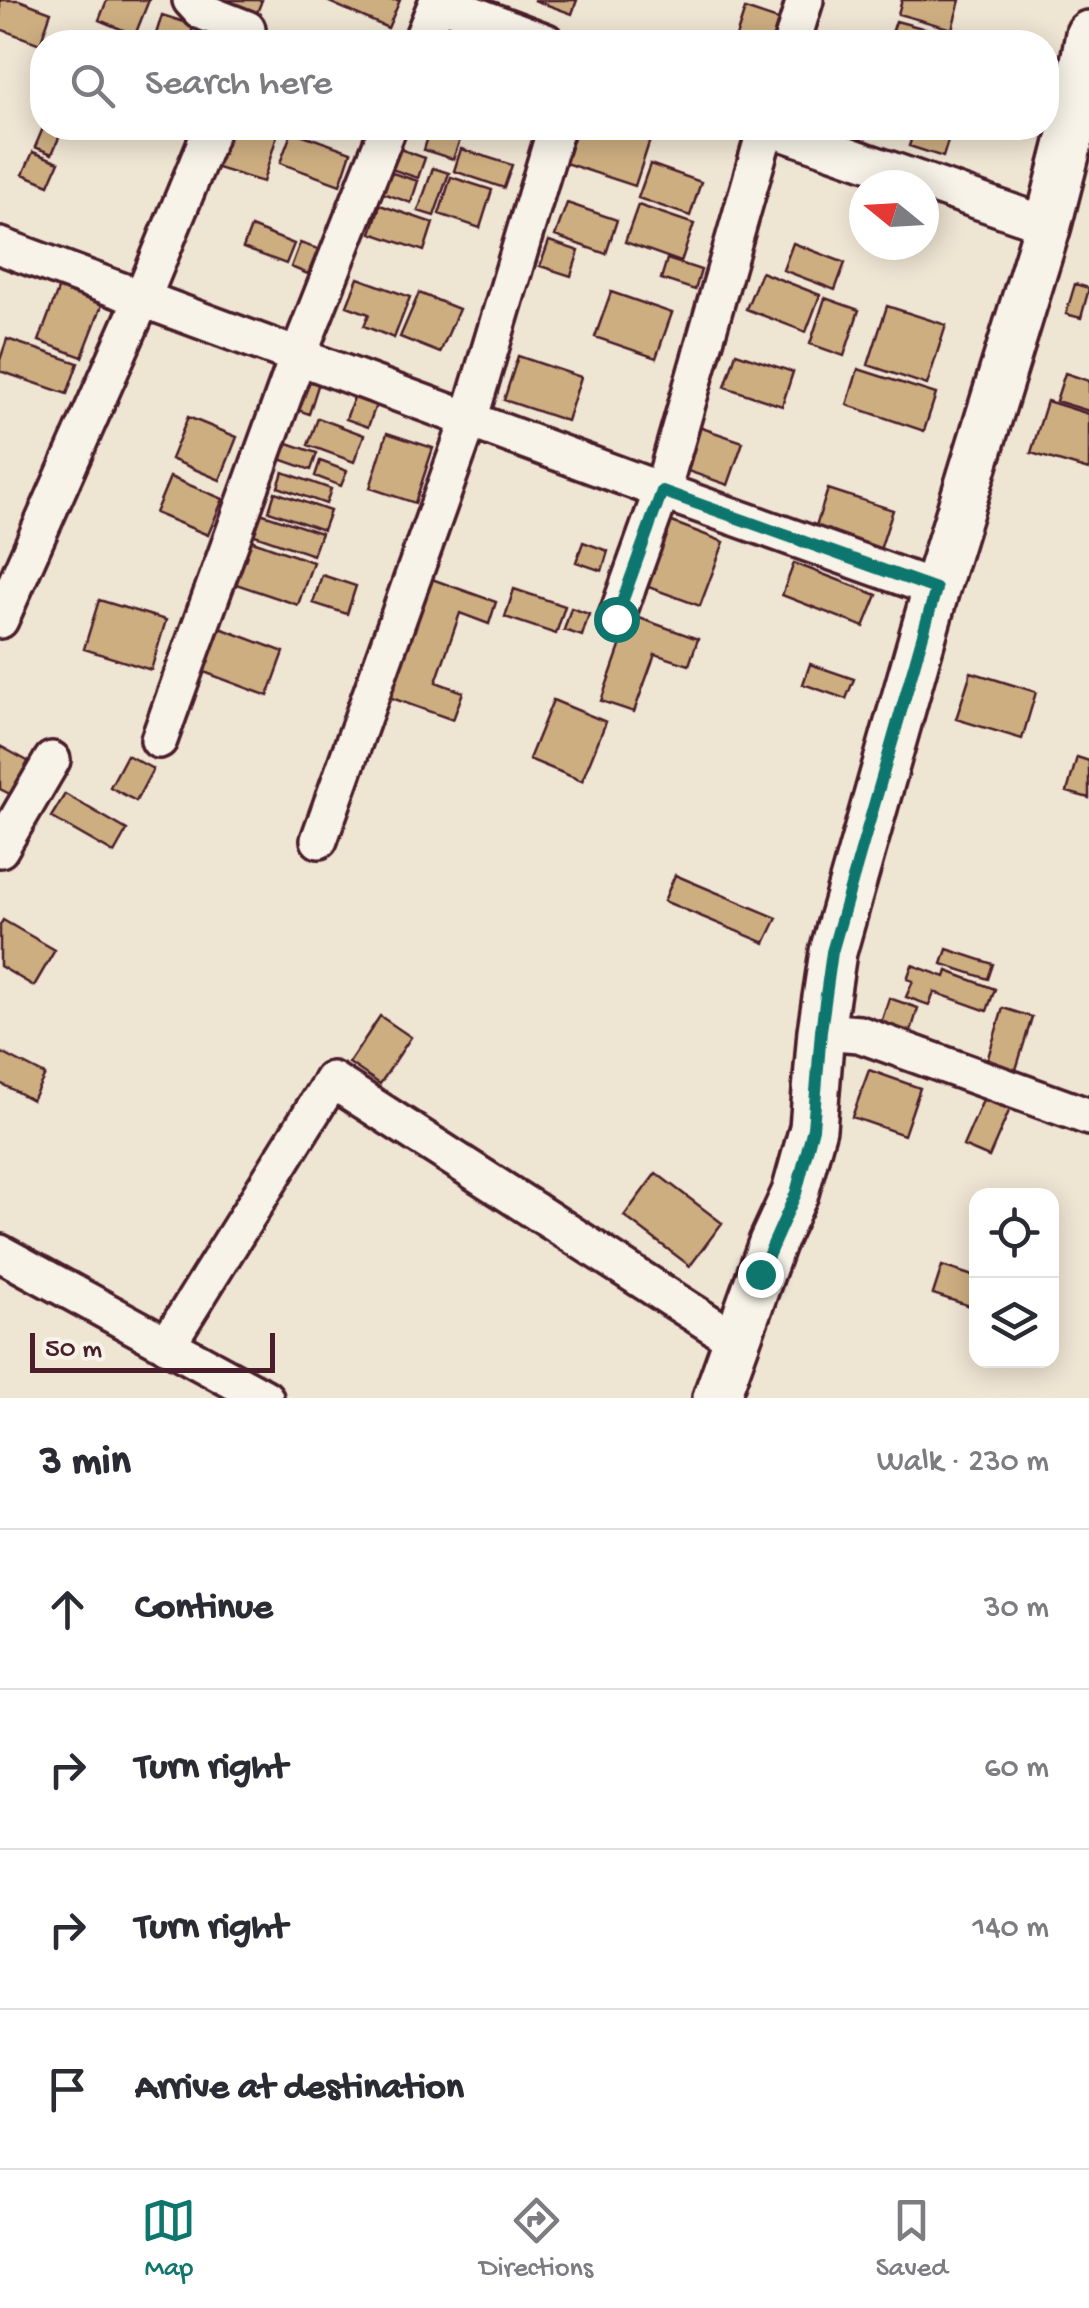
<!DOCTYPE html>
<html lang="en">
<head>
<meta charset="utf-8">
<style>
	:root { --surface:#fff; --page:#f2f2f3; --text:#2b2b33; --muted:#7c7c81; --line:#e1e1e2; --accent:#0f766e }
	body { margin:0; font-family:"Gochi Hand",sans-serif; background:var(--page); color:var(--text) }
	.controls { position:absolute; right:30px; bottom:30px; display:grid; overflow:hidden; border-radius:20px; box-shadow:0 5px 25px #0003 }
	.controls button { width:90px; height:90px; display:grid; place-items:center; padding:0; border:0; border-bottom:2px solid var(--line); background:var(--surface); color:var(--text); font:50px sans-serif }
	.compass { position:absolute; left:849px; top:170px; width:90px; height:90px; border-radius:50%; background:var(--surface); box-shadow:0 5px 25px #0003; rotate:288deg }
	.scale { position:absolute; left:30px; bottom:25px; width:245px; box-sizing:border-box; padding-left:10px; border:5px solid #4a1f2b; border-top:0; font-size:28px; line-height:35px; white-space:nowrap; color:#4a1f2b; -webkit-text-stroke:8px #f7f3e8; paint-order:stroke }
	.stop { position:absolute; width:30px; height:30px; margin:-22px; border:8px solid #0f766e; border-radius:50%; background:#fff }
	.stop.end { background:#0f766e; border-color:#fff; box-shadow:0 2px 10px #0008 }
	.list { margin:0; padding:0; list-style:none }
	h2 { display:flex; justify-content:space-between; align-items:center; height:130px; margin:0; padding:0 40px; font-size:42px }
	h2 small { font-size:32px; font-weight:400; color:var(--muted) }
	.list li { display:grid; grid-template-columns:65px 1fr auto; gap:30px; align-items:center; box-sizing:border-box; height:160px; padding:0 40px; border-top:2px solid var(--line) }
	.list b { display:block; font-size:38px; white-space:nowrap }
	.list em { font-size:32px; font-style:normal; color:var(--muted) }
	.icon { flex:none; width:55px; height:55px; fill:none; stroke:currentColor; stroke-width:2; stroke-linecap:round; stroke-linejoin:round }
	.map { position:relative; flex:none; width:1089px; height:1398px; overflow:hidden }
	.search { position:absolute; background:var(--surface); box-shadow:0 5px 25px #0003; left:30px; right:30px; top:30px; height:110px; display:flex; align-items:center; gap:25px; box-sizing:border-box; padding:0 35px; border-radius:40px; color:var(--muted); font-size:38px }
	.sheet { height:770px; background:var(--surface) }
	nav { display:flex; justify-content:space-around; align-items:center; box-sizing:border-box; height:140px; border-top:2px solid var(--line); background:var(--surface); font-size:28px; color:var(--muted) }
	nav a { display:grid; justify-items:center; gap:5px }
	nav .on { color:var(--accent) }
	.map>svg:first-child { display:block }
	.building { fill:#cdae81; stroke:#4a1f2b; stroke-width:2.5 }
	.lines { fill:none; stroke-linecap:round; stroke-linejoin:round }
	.minor-casing { stroke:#4a1f2b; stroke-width:42 }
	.major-casing { stroke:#4a1f2b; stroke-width:52 }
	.minor { stroke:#f7f3e8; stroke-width:35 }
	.major { stroke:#f7f3e8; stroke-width:45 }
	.route { stroke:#0f766e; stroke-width:12 }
</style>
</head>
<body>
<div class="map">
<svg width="1089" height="1398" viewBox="0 0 1089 1398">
	<rect width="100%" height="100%" fill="#efe5d3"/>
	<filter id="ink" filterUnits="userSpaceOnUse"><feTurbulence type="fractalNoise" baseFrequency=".01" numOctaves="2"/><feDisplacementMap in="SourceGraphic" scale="20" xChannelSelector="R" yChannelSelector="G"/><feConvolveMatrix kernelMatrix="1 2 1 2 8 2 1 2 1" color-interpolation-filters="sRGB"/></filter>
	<g filter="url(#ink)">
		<path class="building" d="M0,0H19L51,12L40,44L0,29Z
			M107,0H149L135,35L99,20Z
			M218,0H262L257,13Z
			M330,0H400L388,28L329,2Z
			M534,0H577L572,14Z
			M902,0H960L952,29L898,14Z
			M745,9L781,21L774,42H742L735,40Z
			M162,15L194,25L188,42H180L156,34Z
			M449,19L489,33L485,42H441Z
			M896,21L960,38L958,42H889Z
			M43,128H63L52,154L35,147Z
			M226,128L279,129L263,182L214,167Z
			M577,128H613L650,140L635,186L565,163Z
			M915,128H952L943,157L909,146Z
			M430,130L460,140L453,159L424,150Z
			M292,131L351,152L340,185L280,163Z
			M397,148L425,158L418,178L391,169Z
			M461,149L512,165L504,188L454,171Z
			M33,152L59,162L49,185L23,174Z
			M650,164L701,182L690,216L638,198Z
			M433,168L449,173L434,216L418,211Z
			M389,172L418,181L411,203L383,193Z
			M451,177L492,190L480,228L439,214Z
			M567,203L617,220L606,254L555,236Z
			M380,205L433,223L424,251L371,233Z
			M638,205L694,224L681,262L625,242Z
			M251,227L294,244L286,264L243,248Z
			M549,241L579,251L571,276L540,266Z
			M300,243L318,249L308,274L291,267Z
			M793,243L845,263L835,290L783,270Z
			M667,259L701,270L695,290L661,279Z
			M761,272L820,295L806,332L746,309Z
			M358,278L410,297L394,338L364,326L369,314L347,306Z
			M60,284L104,300L82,357L39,341Z
			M1075,284L1089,288L1081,318L1066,314Z
			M611,292L672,313L656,358L595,337Z
			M419,293L459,309L440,353L400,337Z
			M825,298L859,310L844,356L810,344Z
			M887,306L946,325L927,385L868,365Z
			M7,339L78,363L67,394L0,371V360Z
			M736,353L793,372L782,406L725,387Z
			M518,356L581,377L567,421L504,400Z
			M306,367L322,373L309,414L292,408Z
			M858,369L936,394L924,431L847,405Z
			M1065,373L1089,381V411L1056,401Z
			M358,386L380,394L368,427L346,419Z
			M1047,401L1089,414V470L1031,453Z
			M188,417L237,437L220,480L171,459Z
			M318,418L364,435L354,462L308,445Z
			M696,426L743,442L728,485L682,469Z
			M387,433L433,448L415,503L370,488Z
			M279,440L317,453L311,470L274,457Z
			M320,461L347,471L341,486L315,476Z
			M283,472L331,489L326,504L278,487Z
			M170,477L223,499L208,535L155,513Z
			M828,489L893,510L880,550L815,529Z
			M275,492L330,511L323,530L269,511Z
			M257,512L321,533L313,555L249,533Z
			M667,520L724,542L700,606L643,585Z
			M247,539L313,562L298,605L233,583Z
			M583,542L608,551L602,571L576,562Z
			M794,563L877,595L864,627L782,595Z
			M322,575L356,586L347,614L313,603Z
			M429,578L496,602L489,624L460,613L436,682L463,692L453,720L386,696Z
			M514,589L565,606L556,634L505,617Z
			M99,600L166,620L151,670L84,649Z
			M571,608L589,614L582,636L564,630Z
			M631,615L698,639L689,665L655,654L634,712L601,701Z
			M220,628L284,652L268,696L204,672Z
			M810,664L854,679L846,699L803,684Z
			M971,672L1036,692L1022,739L956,719Z
			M553,700L606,722L582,781L529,759Z
			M0,746L33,764L16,797L0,789Z
			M127,755L153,769L136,801L110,787Z
			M1077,757L1089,761V798L1067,792Z
			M65,794L127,830L114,853L51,817Z
			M675,875L777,918L765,943L664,901Z
			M3,920L55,950L34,986L0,966V925Z
			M947,949L993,964L988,979L942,964Z
			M912,965L945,977L947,971L995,989L987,1011L934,992L929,1005L906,997L913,981L907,979Z
			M889,998L918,1008L909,1038L879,1029Z
			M1003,1008L1032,1017L1015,1073L986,1064Z
			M380,1016L411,1037L380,1084L349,1063Z
			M0,1052L45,1075L32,1100L0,1083Z
			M869,1070L920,1088L904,1135L852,1117Z
			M987,1091L1013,1102L989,1157L963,1146Z
			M656,1173L722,1223L690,1266L624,1216Z
			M942,1266L976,1277V1308L933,1294Z"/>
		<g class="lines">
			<defs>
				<path id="minor" d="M191,0L201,11L247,29L246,42
					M438,1L546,42
					M421,42L438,0
					M792,42L805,0
					M770,128L1048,225
					M0,246L662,491L936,589
					M616,619L662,491L766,128
					M0,620L142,299L212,128
					M159,740L298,356L388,128
					M319,840L469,420L556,128
					M0,849L52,760
					M821,1031L859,1034L1089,1117
					M0,1253L265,1398
					M167,1345L332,1080L737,1341"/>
				<path id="major" d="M716,1398L772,1243L795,1193L813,1128L821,1031L833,952L936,589L1048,225L1070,139L1089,34"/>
			</defs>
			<use href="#minor" class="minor-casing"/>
			<use href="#major" class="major-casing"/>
			<use href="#minor" class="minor"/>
			<use href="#major" class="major"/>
		</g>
	</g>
	<g class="lines" filter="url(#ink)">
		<path class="route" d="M616,619L662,491L936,589L832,952L821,1031L813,1128L796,1193L760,1274"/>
	</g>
</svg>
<div class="controls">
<button><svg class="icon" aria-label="locate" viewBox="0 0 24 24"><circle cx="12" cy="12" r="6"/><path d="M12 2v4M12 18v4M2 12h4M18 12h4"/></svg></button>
<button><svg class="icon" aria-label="layers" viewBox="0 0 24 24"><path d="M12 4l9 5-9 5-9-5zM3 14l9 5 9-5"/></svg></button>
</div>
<svg class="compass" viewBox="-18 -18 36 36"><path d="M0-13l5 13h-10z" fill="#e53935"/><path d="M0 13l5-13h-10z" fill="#7c7c81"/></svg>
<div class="scale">50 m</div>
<div class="stop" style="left:616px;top:619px"></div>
<div class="stop end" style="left:760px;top:1274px"></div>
<div class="search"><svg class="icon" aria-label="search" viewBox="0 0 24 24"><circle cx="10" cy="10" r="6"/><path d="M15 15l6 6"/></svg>Search here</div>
</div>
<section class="sheet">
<h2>3 min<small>Walk · 230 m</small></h2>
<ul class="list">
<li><svg class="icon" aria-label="ahead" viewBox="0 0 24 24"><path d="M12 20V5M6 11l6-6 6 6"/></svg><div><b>Continue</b></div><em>30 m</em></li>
<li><svg class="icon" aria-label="right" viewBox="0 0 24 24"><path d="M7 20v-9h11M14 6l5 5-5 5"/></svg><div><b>Turn right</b></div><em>60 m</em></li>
<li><svg class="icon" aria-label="right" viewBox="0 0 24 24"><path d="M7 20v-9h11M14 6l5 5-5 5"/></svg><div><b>Turn right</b></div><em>140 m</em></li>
<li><svg class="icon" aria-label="arrive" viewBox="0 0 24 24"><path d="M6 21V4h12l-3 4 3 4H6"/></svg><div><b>Arrive at destination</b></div></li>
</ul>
</section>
<nav>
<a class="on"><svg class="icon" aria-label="map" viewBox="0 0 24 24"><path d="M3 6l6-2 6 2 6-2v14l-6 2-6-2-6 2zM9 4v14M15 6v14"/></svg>Map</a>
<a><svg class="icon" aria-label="directions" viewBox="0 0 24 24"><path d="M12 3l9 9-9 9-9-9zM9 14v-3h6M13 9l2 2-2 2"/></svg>Directions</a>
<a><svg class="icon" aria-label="saved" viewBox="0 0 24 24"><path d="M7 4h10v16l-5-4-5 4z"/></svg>Saved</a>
</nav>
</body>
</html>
